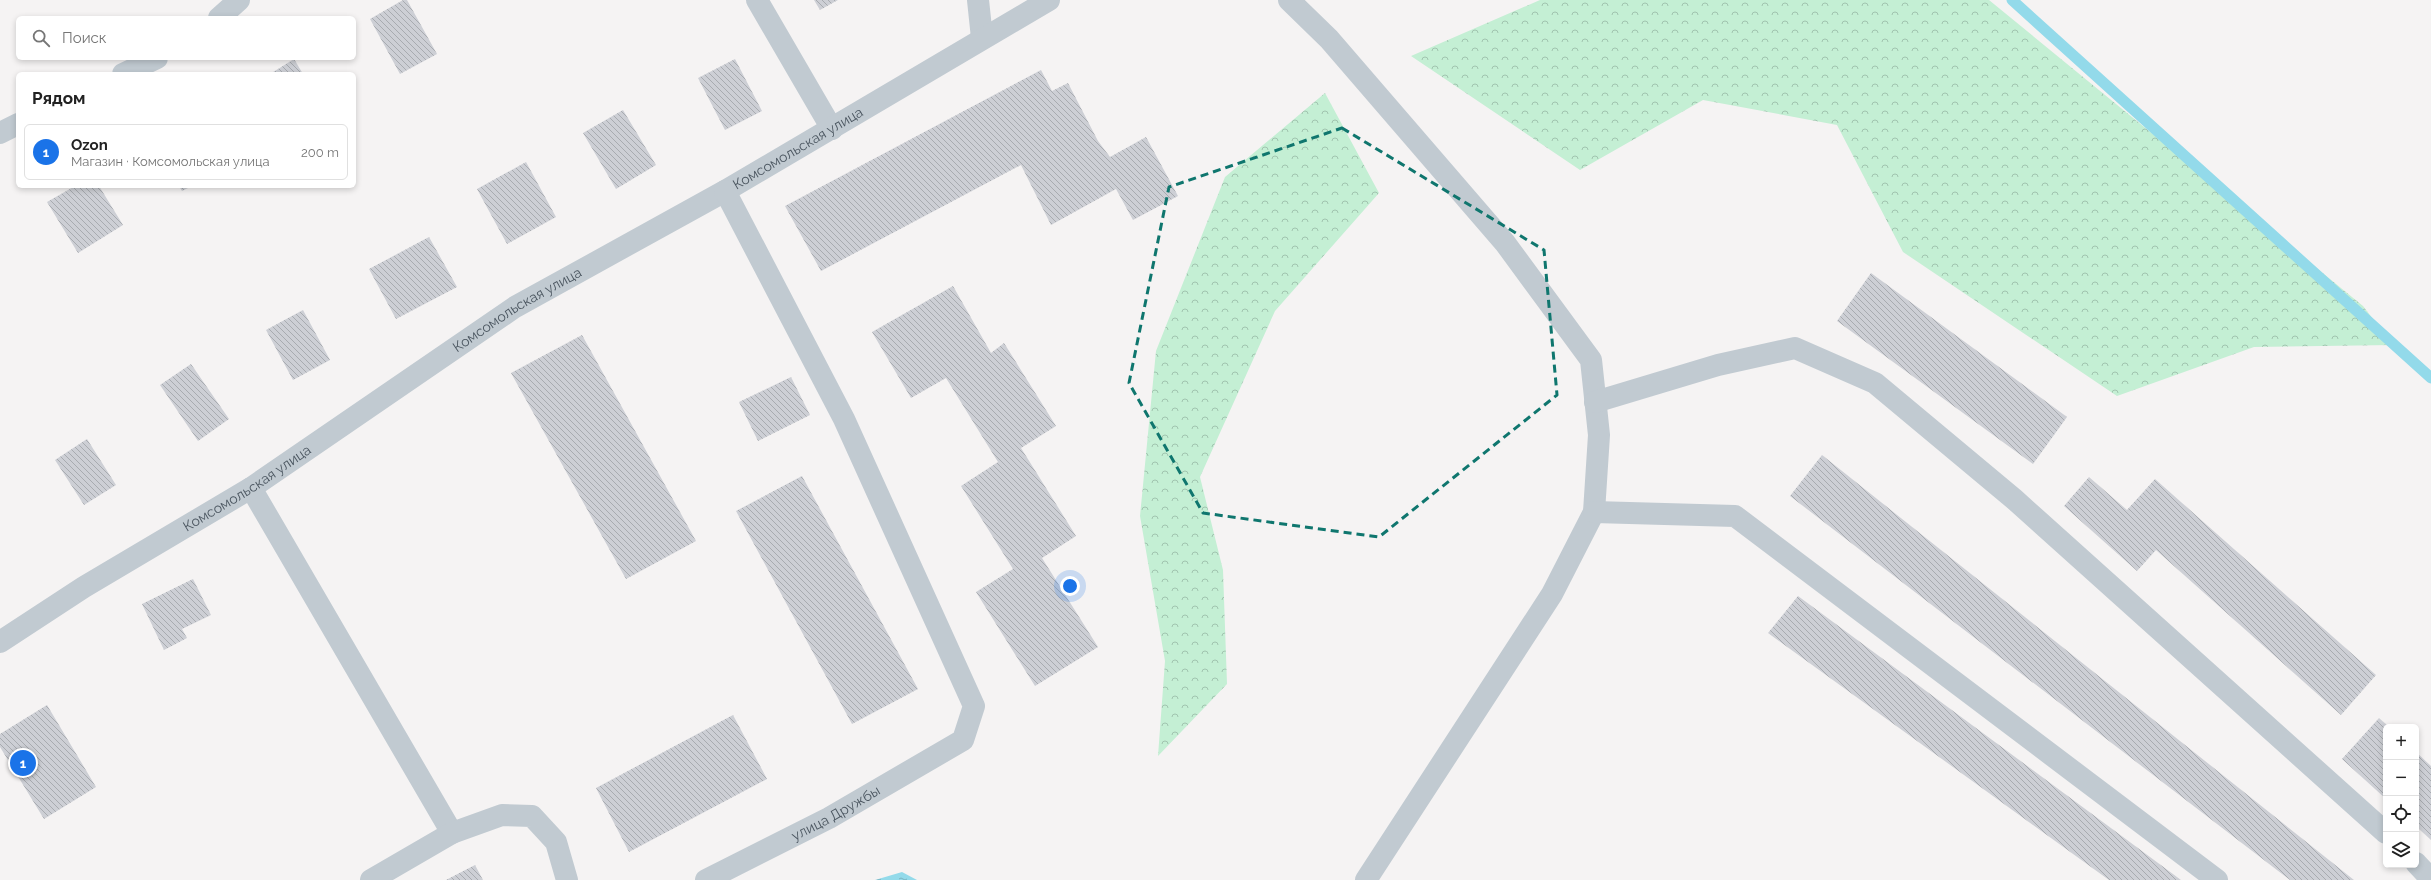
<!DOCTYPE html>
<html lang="ru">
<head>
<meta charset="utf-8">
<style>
	:root { --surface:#fff; --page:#f2f2f2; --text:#222; --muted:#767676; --line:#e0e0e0; --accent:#1a73e8 }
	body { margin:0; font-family:Raleway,sans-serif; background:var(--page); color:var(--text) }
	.controls { position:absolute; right:12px; bottom:12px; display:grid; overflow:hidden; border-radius:6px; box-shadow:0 2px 6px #0003 }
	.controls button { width:36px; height:36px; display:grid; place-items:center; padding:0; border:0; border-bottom:1px solid var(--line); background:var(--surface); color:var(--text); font:20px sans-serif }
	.you { position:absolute; left:1070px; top:586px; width:14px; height:14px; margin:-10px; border:3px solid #fff; border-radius:50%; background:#1a73e8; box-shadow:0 0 0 6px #1a73e833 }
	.badge { display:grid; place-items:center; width:26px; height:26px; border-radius:50%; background:var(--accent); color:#fff; font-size:13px; font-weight:700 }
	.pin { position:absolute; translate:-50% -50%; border:2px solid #fff; box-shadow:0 1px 4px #0006 }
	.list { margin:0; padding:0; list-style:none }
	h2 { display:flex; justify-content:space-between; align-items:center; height:52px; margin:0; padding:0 16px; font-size:17px }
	h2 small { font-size:13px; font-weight:400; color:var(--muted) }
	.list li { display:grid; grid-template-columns:26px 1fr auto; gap:12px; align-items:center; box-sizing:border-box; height:56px; margin:0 8px 8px; padding:0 8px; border:1px solid var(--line); border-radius:6px }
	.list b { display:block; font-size:15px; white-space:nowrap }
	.list p { margin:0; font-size:13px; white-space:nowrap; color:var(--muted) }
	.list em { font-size:13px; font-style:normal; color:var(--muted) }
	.icon { flex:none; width:22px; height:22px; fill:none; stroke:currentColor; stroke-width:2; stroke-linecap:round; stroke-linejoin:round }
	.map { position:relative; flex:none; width:2431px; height:880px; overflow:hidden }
	.search { position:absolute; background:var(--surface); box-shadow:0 2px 6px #0003; left:16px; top:16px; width:340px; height:44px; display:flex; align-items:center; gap:10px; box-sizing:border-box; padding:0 14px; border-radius:6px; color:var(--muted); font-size:15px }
	.panel { position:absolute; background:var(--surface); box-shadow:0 2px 6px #0003; left:16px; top:72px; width:340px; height:116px; border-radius:6px }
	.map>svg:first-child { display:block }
	.forest { fill:url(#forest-crowns) }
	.water { fill:url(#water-ripples) }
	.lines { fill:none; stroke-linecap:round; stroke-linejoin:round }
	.stream { stroke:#93daea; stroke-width:11 }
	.building { fill:url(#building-back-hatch) }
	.minor { stroke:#c1cad1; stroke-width:22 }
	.marked { fill:none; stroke:#0f766e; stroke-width:3; stroke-dasharray:8 5; stroke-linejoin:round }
	.labels { text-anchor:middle; stroke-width:3.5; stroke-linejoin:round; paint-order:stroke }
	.street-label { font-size:14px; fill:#4b5660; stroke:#fff }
</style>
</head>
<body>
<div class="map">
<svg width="2431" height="880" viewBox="0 0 2431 880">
	<defs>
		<pattern id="forest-crowns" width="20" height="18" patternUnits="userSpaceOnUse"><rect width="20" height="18" fill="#c4efd4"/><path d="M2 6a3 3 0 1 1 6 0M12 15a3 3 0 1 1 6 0" fill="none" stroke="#a1c4af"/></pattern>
		<pattern id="water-ripples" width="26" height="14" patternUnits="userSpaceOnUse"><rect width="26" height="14" fill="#93daea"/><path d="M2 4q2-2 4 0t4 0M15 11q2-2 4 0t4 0" fill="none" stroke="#7ab4c1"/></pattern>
		<pattern id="building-back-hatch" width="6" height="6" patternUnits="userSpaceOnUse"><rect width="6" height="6" fill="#cdcfd5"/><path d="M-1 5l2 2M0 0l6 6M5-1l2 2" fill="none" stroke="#a8abb0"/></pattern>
	</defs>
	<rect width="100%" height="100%" fill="#f5f3f3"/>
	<path class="forest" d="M1540,0H1989L2363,306L2393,345L2254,347L2117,396L1903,252L1837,125L1703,100L1580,170L1411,56Z
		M1325,93L1379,193L1275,311L1200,477L1223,570L1227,684L1158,756L1165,661L1140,516L1156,351L1225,177Z"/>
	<path class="water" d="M902,872L917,880H875Z"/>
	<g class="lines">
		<path class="stream" d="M2012,0L2431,378"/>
	</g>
	<path class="building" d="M403,0H407L437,54L400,74L370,19Z
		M814,0H838L820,10Z
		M294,59L303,74H270Z
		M735,59L762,111L725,130L698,78Z
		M1041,70L1052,91L1068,83L1098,141L1110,157L1146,137L1178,196L1133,220L1116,189L1051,225L1021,165L821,271L785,206Z
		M623,110L656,165L616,189L583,133Z
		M526,162L556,217L507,244L477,189Z
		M75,186H99L123,225L78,253L47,202Z
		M179,186H192L182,191Z
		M429,237L457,287L396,319L369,269Z
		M1871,273L2067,417L2033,464L1837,321Z
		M953,286L991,353L1004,343L1056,426L1021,448L1076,536L1042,558L1098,647L1035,686L976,592L1013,569L961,486L998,462L946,378L911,398L872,332Z
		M303,310L330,360L293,380L266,330Z
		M582,335L696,541L626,579L511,373Z
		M191,364L229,419L198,441L160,385Z
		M791,377L810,415L758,441L739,402Z
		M87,439L116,485L84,505L55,460Z
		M1822,455L2354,880H2290L1790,496Z
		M802,476L918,689L852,724L736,511Z
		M2089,477L2127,510L2155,479L2376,675L2341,715L2156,550L2137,571L2064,506Z
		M193,579L211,615L182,629L187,638L164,650L142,604Z
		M1798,596L2181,880H2109L1768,633Z
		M47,705L96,787L44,819L0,747V734Z
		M733,715L767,779L629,852L596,788Z
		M2379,718L2389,727H2386V799L2342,759Z
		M2416,752L2431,766V840L2416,826Z
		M475,865L483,880H446Z"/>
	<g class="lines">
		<g class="minor">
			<path d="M757,0L832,129"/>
			<path d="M978,0L982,38"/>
			<path d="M1289,0L1329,39L1505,243L1591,360L1599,435L1594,512L1552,594L1366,880"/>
			<path d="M219,18L239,0"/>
			<path d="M123,74L157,58"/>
			<path d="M0,133L18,124"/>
			<path d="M1595,402L1718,365L1795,348L1875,383L2014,499L2386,833"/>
			<path d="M251,488L452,833"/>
			<path d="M1594,512L1735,516L2217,880"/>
			<path id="s1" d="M0,642L84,587L251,488L515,307L725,191L1049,0"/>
			<path d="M2416,863L2431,879"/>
			<path d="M371,880L452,833L502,815L532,816L556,842L567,880"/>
			<path id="s2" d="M706,880L829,818L963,740L974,706L844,419L725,191"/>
		</g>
	</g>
	<path class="marked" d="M1342,128L1544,250L1557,395L1379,537L1203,513L1129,383L1169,187Z"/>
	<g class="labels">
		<g class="street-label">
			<text dy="5" stroke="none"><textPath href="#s1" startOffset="939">Комсомольская улица</textPath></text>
			<text dy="5" stroke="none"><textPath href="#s1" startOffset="615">Комсомольская улица</textPath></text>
			<text dy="5" stroke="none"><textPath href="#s1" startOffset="291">Комсомольская улица</textPath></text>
			<text dy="5" stroke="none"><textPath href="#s2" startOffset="146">улица Дружбы</textPath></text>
		</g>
	</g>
</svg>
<div class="controls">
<button>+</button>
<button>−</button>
<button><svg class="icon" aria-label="locate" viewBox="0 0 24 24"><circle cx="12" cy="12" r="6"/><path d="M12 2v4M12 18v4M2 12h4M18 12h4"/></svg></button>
<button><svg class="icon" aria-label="layers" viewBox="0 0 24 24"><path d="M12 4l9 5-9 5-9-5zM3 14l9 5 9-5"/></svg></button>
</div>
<div class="you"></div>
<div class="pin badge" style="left:23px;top:763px">1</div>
<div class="search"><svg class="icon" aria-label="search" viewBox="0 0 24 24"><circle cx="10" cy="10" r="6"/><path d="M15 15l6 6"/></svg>Поиск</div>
<section class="panel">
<h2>Рядом<small></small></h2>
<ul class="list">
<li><span class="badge">1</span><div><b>Ozon</b><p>Магазин · Комсомольская улица</p></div><em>200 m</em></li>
</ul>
</section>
</div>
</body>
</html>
